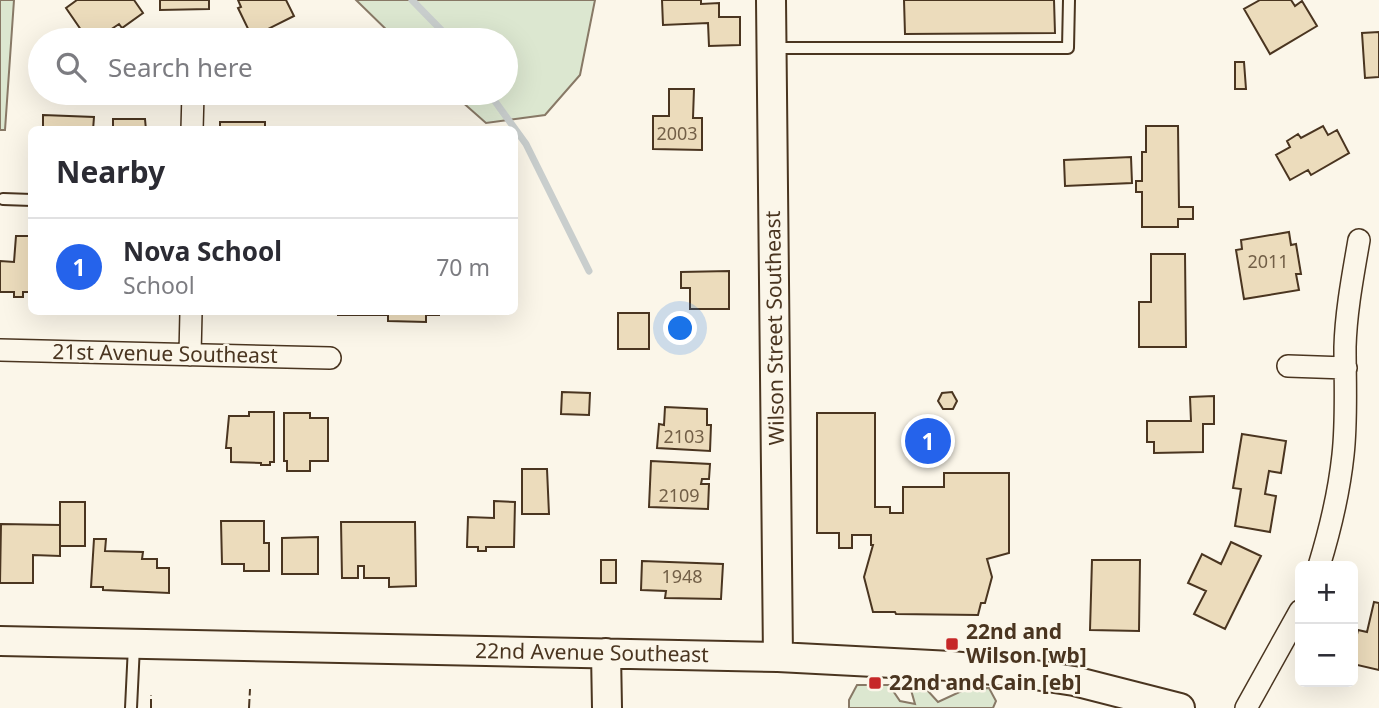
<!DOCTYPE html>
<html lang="en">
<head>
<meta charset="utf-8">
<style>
	:root { --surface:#fff; --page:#f2f2f3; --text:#2b2b33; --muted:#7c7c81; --line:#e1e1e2; --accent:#2563eb }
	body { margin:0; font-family:"Noto Sans",sans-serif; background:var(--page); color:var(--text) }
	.controls { position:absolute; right:21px; bottom:21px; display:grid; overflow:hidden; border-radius:10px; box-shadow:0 7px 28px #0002 }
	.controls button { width:63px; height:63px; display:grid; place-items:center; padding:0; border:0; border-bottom:2px solid var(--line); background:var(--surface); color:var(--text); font:35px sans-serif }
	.you { position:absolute; left:681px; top:329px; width:24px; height:24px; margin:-18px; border:5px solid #fff; border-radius:50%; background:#1a73e8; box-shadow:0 0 0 10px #1a73e833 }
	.badge { display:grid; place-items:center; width:46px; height:46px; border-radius:50%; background:var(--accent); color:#fff; font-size:23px; font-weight:700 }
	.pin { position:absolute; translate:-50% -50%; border:4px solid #fff; box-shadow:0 2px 7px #0006 }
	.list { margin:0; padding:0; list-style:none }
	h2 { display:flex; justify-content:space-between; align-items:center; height:91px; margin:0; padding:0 28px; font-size:30px }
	h2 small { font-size:23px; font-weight:400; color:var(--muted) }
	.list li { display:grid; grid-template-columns:46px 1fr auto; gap:21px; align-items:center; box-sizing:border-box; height:98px; padding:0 28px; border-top:2px solid var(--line) }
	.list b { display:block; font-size:26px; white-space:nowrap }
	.list p { margin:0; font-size:23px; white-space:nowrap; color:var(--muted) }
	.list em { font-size:23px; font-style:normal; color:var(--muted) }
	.icon { flex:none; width:38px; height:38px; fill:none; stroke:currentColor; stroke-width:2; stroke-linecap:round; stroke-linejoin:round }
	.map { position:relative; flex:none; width:1379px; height:708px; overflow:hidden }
	.search { position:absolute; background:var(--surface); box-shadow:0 7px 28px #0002; left:28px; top:28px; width:490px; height:77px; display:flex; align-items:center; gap:18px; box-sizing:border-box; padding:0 24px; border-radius:38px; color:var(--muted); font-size:26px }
	.panel { position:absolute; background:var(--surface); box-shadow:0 7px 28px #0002; left:28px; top:126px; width:490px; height:189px; border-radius:10px }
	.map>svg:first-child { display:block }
	.green { fill:#dce7d0; stroke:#887966; stroke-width:2 }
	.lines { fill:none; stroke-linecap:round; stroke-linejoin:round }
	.stream { stroke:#c9cecd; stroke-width:7 }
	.building { fill:#ecdcbc; stroke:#4a3520; stroke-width:2 }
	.service-casing { stroke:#4a3520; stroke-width:14 }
	.minor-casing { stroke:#4a3520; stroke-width:24 }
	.tertiary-casing { stroke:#4a3520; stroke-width:32 }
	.service { stroke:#fbf6e9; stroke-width:10 }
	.minor { stroke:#fbf6e9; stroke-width:21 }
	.tertiary { stroke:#fbf6e9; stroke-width:28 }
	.fence { stroke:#4a3520; stroke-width:2; stroke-dasharray:9 3.5; stroke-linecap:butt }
	.poi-dot { fill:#c62828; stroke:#fbf6e9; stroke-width:2.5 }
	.labels { text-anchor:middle; stroke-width:5; stroke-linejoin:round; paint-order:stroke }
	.number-label { font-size:18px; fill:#725f47 }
	.street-label { font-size:21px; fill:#4a3520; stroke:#fbf6e9 }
	.poi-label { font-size:21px; font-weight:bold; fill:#4a3520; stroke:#fbf6e9; text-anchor:start }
</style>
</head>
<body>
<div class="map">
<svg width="1379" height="708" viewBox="0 0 1379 708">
	<rect width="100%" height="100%" fill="#fbf6e9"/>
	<path class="green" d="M0,0H14L5,130H0Z
		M356,0H595L580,75L545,115L486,123L452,93H506V40H397Z
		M857,685H889L900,701L915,704L911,690L928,691L938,702L966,689L989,688L996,701L993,708H849V700Z"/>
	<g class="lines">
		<path class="stream" d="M412,0L451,40
			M489,93L526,144L589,271"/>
	</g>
	<path class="building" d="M77,0H134L143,13L122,28L119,24L95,40H88L66,8Z
		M160,0H209V9L160,10Z
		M238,0H286L294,16L252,37L238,8L241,7Z
		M662,0H701V4L719,3V17H740V45L709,46L708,23L663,25Z
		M904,0H1054L1055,33L905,34Z
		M1260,0H1291L1295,6L1302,1L1317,26L1270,54L1244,9Z
		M1379,32V77L1365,78L1362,33Z
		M1235,62H1244L1246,89H1235Z
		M669,89H694L693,118H702V150L653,149V116H669Z
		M43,115L94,117L93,130H43Z
		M113,119H145L146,130H113Z
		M220,122H265V130H220Z
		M1146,126H1178L1179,207H1193V219H1178V227H1142V192H1136V181H1142V152H1146Z
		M1323,126L1328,135L1337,130L1349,153L1311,175L1308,170L1290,180L1276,155L1290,147L1287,141L1298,134L1301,138Z
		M1131,157L1132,183L1065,186L1064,160Z
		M1289,232L1291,245L1296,244L1301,274H1296L1299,290L1244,299L1236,250L1242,249L1241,240Z
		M16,236H32V292H23V297H14V292H0V261L14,262Z
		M1151,254H1185L1186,347H1139V302H1151Z
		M729,271V309H690V288H681V272Z
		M338,312H439V315H426V322L388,321V315H338Z
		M618,313H649V349H618Z
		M562,392L590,393L589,415L561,414Z
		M952,392L957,401L953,409H943L938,401L942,393Z
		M1214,396V424H1203V452L1154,453V442H1147V421H1191L1190,397Z
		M665,407L707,409V425H711L710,451L657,448L659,424L664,425Z
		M249,412H274V462H270V465H261V463L231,462V448H226L229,416H249Z
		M284,413H310V418H328V461H310V471H287V461H284Z
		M817,413H875V507H890V513H903V487H944V473H1009V553L987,559L992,577L985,603H981L978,615L896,614L895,612H873L864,577L873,545H871V535H852V548H839V533H817Z
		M1242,434L1286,441L1281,473L1269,471L1265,494L1276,496L1270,532L1235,526L1241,489L1233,488Z
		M651,461L710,464L709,479H702L701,484H709L708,509L649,507Z
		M522,469H547L549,514H522Z
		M494,501L515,502L514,547H486V551H478V547H467L468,517L494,518Z
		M60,502H85V546H60Z
		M221,521H264V543H269V571H244V564H222Z
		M341,522H415L416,586L389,587V578H364V566H358V578H342Z
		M1,524L60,525V556L33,555V583H0Z
		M318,537V574H282V538Z
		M94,539H106L105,551L143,552L142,559H157V568H169V593L103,590V587H91Z
		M1231,542L1261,556L1225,629L1194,614L1206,591L1188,583L1202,554L1221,564Z
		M601,560H616V583H601Z
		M1092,560H1140L1139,631L1090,630Z
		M642,561L723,564L721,599L665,598L666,591L641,590Z
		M1374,602L1379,603V670L1353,664V652L1358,630L1367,632Z"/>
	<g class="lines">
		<defs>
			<path id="service" d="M772,48H1068L1069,0
				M3,199L32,200
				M131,708L134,646"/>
			<path id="minor" d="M192,130L193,93
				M0,350L330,358
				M190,355L191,312
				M1288,366L1346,368
				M1319,566C1330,530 1339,493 1343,455C1347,419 1345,383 1345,347C1346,311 1353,275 1359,240
				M1246,708L1300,611"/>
			<path id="tertiary" d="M771,0L778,657
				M0,641L778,657L951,666L1015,672L1074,681L1180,708
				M606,653L607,708"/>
		</defs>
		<use href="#service" class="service-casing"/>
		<use href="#minor" class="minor-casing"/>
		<use href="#tertiary" class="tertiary-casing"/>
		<use href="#service" class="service"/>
		<use href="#minor" class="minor"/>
		<use href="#tertiary" class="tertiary"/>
		<path class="fence" d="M151,708V695
			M249,708L250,689"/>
	</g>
	<g class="poi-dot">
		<rect x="945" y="637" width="14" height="14" rx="3.5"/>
		<rect x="868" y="676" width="14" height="14" rx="3.5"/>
	</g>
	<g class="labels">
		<g class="number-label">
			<text x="677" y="140">2003</text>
			<text x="1268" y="268">2011</text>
			<text x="684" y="443">2103</text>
			<text x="679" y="502">2109</text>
			<text x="682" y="583">1948</text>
		</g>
		<g class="street-label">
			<text transform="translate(775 328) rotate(-91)" y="7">Wilson Street Southeast</text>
			<text transform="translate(165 354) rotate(1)" y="7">21st Avenue Southeast</text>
			<text transform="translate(592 653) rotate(1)" y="7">22nd Avenue Southeast</text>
		</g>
		<g class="poi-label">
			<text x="966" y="639">22nd and<tspan x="966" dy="24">Wilson [wb]</tspan></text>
			<text x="889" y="690">22nd and Cain [eb]</text>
		</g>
	</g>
</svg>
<div class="controls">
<button>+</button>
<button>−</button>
</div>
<div class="you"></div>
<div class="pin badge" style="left:928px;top:441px">1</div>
<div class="search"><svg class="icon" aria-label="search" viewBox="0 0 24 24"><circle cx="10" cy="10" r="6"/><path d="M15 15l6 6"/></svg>Search here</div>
<section class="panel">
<h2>Nearby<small></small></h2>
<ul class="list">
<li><span class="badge">1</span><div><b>Nova School</b><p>School</p></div><em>70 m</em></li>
</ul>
</section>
</div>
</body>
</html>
